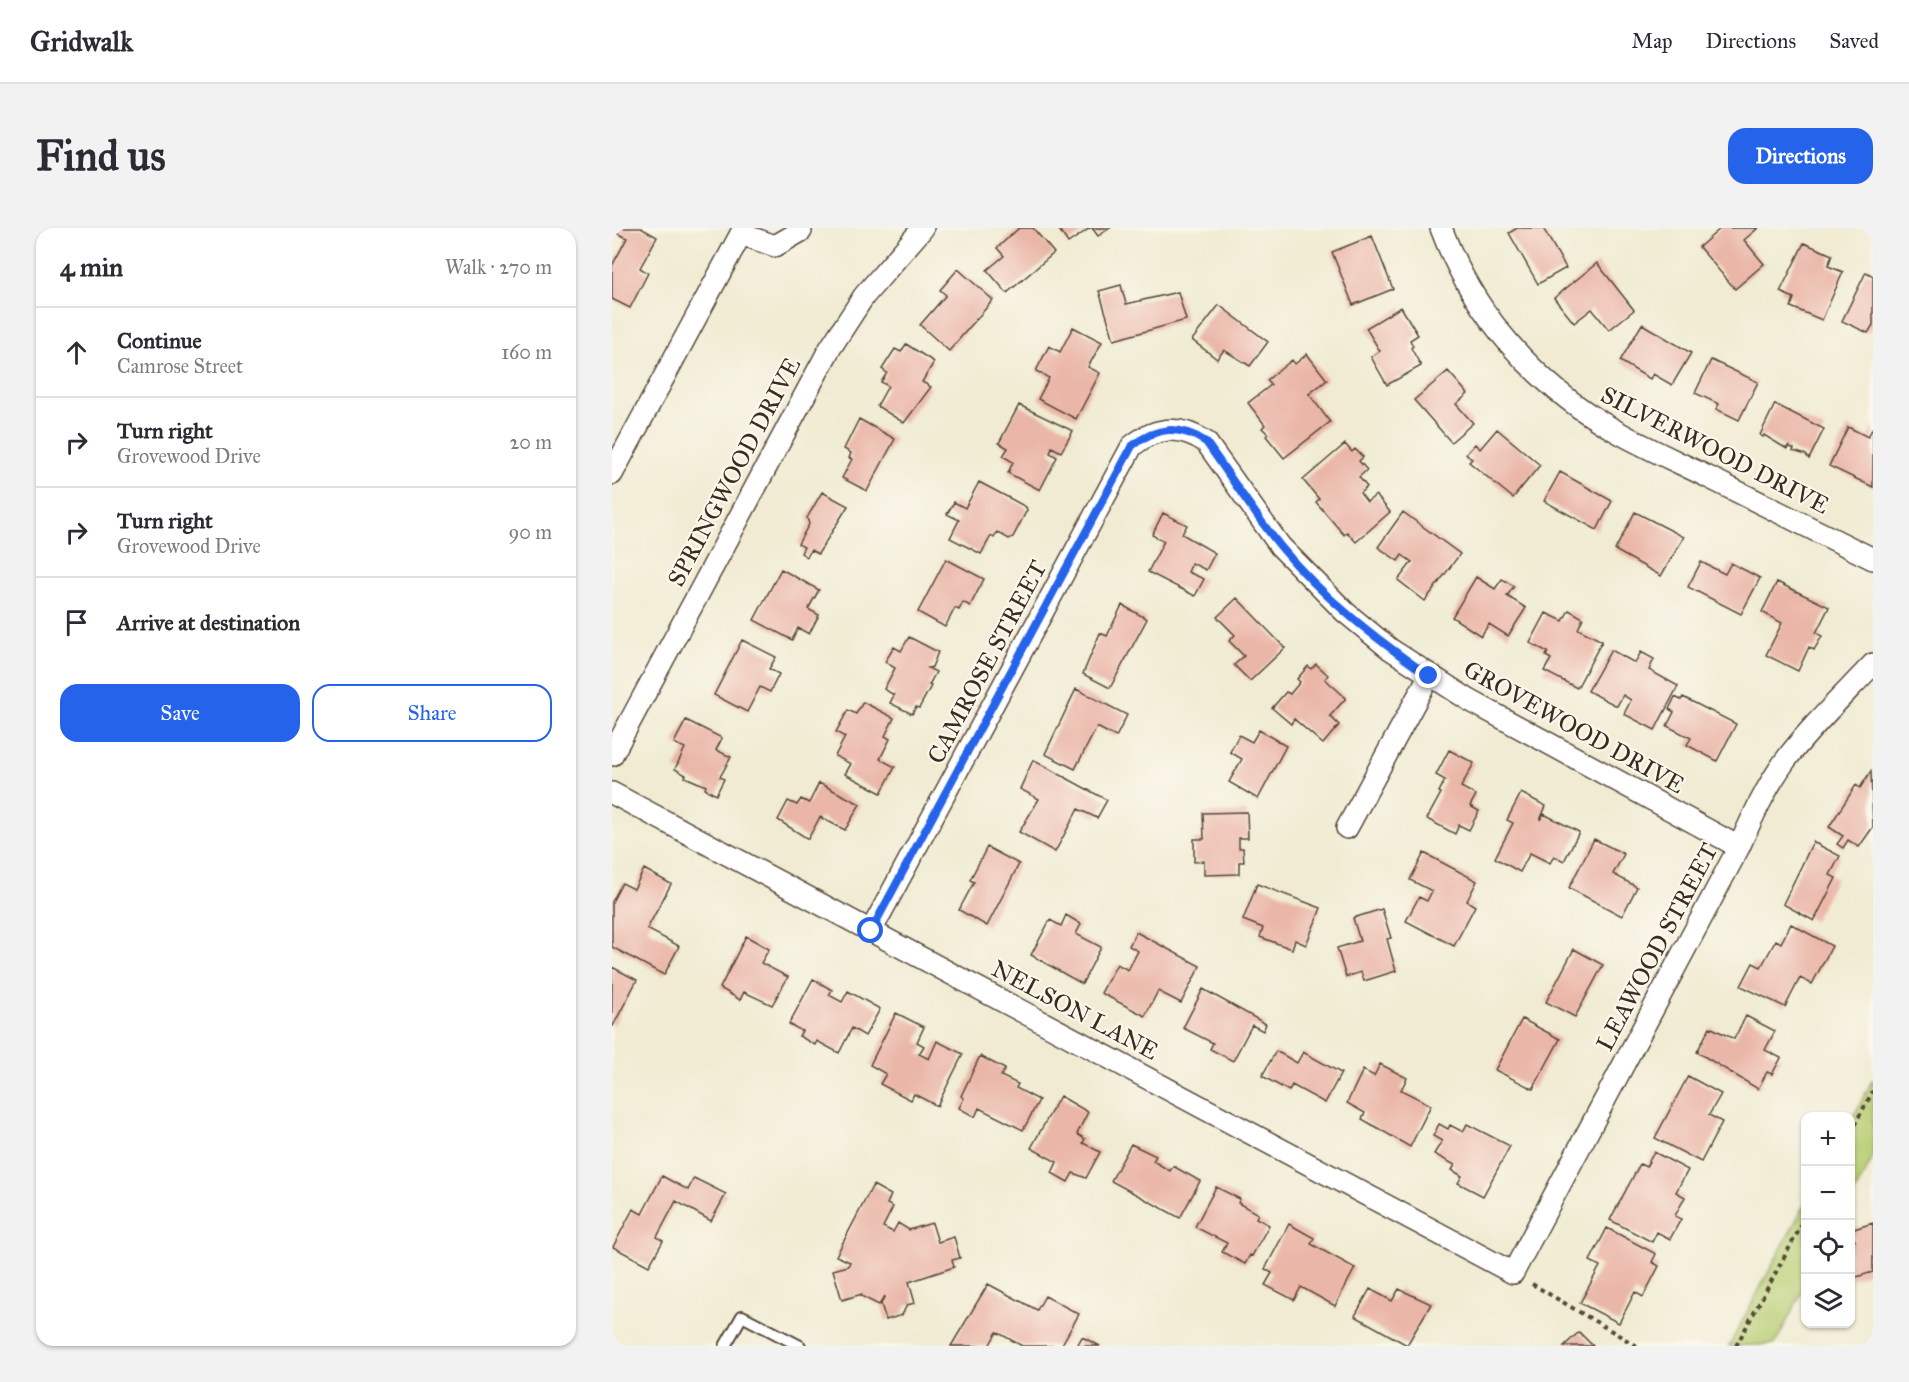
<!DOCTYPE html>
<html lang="en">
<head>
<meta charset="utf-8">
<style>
	:root { --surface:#fff; --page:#f2f2f3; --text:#2b2b33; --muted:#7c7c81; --line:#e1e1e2; --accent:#2563eb }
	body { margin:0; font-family:"IM FELL Great Primer",serif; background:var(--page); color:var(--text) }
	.controls { position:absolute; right:18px; bottom:18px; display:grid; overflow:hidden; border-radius:12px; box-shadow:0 2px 4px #0004 }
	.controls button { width:54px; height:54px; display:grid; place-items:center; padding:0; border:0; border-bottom:2px solid var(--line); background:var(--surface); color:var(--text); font:30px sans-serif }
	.stop { position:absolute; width:18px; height:18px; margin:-14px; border:4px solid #2563eb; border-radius:50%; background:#fff }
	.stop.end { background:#2563eb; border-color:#fff; box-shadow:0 2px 6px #0008 }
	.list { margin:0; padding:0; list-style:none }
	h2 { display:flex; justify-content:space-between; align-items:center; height:78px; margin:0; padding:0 24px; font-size:26px }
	h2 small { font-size:20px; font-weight:400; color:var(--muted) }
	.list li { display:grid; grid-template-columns:39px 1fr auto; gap:18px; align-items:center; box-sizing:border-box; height:90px; padding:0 24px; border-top:2px solid var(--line) }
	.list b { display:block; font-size:22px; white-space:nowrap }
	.list p { margin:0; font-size:20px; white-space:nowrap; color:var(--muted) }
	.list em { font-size:20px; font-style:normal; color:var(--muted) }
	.actions { display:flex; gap:12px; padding:18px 24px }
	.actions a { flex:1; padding:14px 0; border:2px solid var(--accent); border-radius:18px; text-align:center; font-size:21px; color:var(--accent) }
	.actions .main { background:var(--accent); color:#fff }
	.icon { flex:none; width:33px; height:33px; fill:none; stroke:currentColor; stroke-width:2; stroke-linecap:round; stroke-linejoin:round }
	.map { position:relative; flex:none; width:1261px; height:1118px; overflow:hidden; border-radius:18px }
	header { display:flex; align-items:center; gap:36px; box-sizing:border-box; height:84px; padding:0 30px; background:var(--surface); border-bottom:2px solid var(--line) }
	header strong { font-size:28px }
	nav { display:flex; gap:33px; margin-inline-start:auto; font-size:21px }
	.intro { display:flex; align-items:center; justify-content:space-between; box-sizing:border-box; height:144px; padding:0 36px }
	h1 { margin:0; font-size:42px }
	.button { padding:15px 27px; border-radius:18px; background:var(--accent); color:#fff; font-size:21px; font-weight:700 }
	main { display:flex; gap:36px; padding:0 36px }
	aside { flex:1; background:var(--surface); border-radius:18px; box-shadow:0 2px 4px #0004 }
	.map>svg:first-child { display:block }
	.green { fill:#b7ce73; stroke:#797c48; stroke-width:1.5 }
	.building { fill:#eab6a7 }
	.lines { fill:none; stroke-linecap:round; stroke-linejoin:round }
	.service-casing { stroke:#564739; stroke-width:14 }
	.minor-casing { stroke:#564739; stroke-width:24 }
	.path { stroke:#564739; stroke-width:4; stroke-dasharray:4.5 4.5; stroke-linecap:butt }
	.service { stroke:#fff; stroke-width:10 }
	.minor { stroke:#fff; stroke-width:21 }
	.route { stroke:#2563eb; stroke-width:8 }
	.labels { text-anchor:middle; stroke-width:4.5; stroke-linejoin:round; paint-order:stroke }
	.street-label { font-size:24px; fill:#3b2a1e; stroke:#fbf7ec }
</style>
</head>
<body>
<header>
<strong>Gridwalk</strong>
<nav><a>Map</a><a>Directions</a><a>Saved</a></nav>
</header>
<div class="intro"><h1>Find us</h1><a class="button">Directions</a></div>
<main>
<aside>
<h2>4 min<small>Walk · 270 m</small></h2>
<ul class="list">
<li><svg class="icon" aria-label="ahead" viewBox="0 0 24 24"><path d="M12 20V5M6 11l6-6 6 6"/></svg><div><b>Continue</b><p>Camrose Street</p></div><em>160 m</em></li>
<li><svg class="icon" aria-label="right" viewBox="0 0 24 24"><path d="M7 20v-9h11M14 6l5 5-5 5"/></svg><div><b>Turn right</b><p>Grovewood Drive</p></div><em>20 m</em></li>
<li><svg class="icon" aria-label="right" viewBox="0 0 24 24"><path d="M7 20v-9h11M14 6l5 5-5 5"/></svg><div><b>Turn right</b><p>Grovewood Drive</p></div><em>90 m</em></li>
<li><svg class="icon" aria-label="arrive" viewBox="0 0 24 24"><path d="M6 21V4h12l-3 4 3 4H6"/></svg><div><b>Arrive at destination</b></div></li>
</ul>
<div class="actions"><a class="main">Save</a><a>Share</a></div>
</aside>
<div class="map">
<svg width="1261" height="1118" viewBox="0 0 1261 1118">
	<rect width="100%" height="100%" fill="#fbf7ec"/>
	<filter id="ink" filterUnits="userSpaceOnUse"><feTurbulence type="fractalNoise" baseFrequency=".0167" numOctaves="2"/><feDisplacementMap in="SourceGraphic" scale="12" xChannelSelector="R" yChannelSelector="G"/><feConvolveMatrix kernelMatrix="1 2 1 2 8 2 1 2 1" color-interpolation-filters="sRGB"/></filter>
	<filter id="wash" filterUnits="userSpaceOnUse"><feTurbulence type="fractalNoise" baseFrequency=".008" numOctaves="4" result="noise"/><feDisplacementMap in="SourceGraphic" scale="24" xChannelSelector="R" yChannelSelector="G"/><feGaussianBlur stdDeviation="1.35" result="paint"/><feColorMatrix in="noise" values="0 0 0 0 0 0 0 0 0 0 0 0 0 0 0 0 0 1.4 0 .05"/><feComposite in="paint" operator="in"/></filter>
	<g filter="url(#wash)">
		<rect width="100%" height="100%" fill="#f0ebd2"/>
		<path class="green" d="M1261,851V929L1239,972V893Z
			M1193,976V1058L1163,1116L1117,1118Z"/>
		<g id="blocks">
			<path class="building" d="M0,0H29L45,9L28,40L36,45L18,80L0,71V38L15,10L0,3Z
				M407,0H421L442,25L395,65L375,42L392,28L385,20Z
				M446,0H478L456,15Z
				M480,0H498L486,8Z
				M905,0H931L954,40L926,56L897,5Z
				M1109,0H1146L1132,12L1152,36L1123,61L1087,19Z
				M760,8L781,61L741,77L720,24Z
				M1192,15L1220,27L1216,38L1231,44L1210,92L1179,79L1182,70L1168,64Z
				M985,35L1022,82L997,102L980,81L962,95L942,70Z
				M346,41L381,72L337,123L308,97L334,67L328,62Z
				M1254,44L1261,48V97L1256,105L1230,93Z
				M509,57L514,76L566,64L574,92L502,112L487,63Z
				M607,77L656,114L638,138L612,122L605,131L580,112Z
				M789,79L806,107L798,112L801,118L799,120L809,138L775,157L759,129L768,123L754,100Z
				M1030,96L1079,125L1060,157L1041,146L1038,151L1008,133Z
				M461,99L490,114L476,139L488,145L464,191L426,171L437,150L424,143L437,118L448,124Z
				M294,116L322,134L310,154L319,159L292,195L265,178L276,158L269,154L275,145L270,141L283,121L289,124Z
				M695,126L715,152L697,166L718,194L672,230L654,208L656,206L650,200L653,197L636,175L659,157L655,152L680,132L683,136Z
				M1099,132L1146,154L1127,192L1104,181L1107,176L1083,165Z
				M836,143L856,166L844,176L861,195L839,214L802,172Z
				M1163,176L1212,201L1197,231L1194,227L1181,223L1182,221L1176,218L1175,221L1152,207L1151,209L1148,207Z
				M407,177L461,203L449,224L440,219L438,225L445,229L428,262L396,245L401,234L391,228L396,220L387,215Z
				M247,191L283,211L255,263L230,250L240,231L237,230L239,225L232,221Z
				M1236,199L1256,209L1261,199V259L1217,238Z
				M885,201L928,237L901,270L857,234L860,231L854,226L863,216L868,221Z
				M733,216L740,224L743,221L751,229L747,233L755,242L747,249L755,259L748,265L755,274L764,267L778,284L744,314L735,304L732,307L704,274L707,271L691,252Z
				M948,244L1000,273L985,302L932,273Z
				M367,254L414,279L415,282L401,309L397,311L385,304L382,310L379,308L369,326L338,310L347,292L335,286L342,274L353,280Z
				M210,264L236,278L206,326L199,322L195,329L189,325L192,319L186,316L197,296L195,290Z
				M791,284L848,326L813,373L786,352L800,334L790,327L786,333L766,319Z
				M1023,284L1072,309L1049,348L1003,322Z
				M551,285L575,297L570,306L603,325L594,342L580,335L576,344L592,351L583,368L536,344L552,313L540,307Z
				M334,331L372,351L358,378L351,374L347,382L343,380L333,399L306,384Z
				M1089,334L1113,346L1119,335L1148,350L1129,386L1076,359Z
				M169,341L207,362L196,381L207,387L197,406L186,400L180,412L142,392Z
				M864,349L883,361L890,351L902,358L895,368L914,380L896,408L877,396L869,408L840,389Z
				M1165,354L1217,379L1204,405L1210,408L1202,422L1197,419L1186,443L1154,427L1170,395L1150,384Z
				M625,370L673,420L638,453L622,437L632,428L617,413L623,407L605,389Z
				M510,377L535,391L498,460L471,446L488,405L495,408Z
				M957,382L971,390L966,401L990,413L965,460L932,443L939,431L934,428L936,424L918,415L934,385L951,393Z
				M297,409L326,424L320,439L316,440L324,444L317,457L319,458L307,480L304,479L300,486L278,475L282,467L272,461L283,440L273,434L282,419L289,423Z
				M130,412L164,429L157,441L167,446L158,464L148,459L135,484L102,467Z
				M999,422L1023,435L1029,424L1042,431L1037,442L1066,458L1043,502L1012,486L1019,472L1011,467L1005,478L976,463Z
				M704,436L716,447L713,451L734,470L718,488L727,497L711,516L682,491L679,496L660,480L674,464L678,466L688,454L685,451L696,438L699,441Z
				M464,461L515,487L504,509L485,499L463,541L433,526Z
				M1063,469L1069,472L1071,469L1124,496L1105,533L1075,517L1079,510L1055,498L1062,484L1057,481Z
				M251,474L282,490L273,508L278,511L268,531L283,539L269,565L233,546L239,536L223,528L233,509L224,504L236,482L244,486Z
				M74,492L110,510L104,522L119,529L108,549L112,551L104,567L93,561L94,558L73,549L74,547L63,541L73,520L62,515Z
				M647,502L674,518L646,571L617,554L630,531L618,524L627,507L640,514Z
				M837,522L862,535L849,559L864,567L858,578L867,583L857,602L847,597L843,606L815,591L829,565L827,564L833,552L824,547Z
				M421,532L495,572L485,590L466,581L443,624L407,604L427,571L408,561Z
				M1259,543L1261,599L1247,619L1236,612L1231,620L1225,616L1231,608L1217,599L1244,557L1248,560Z
				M207,555L248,576L233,602L208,589L196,611L166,592L176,573L185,577L189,571L197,575Z
				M909,565L934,578L928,592L932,586L967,604L952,633L942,628L938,635L918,625L908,644L883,630L901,595L895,592Z
				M635,584L636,610H627V620H631L632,634H627V646L592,647V633L582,634V611H592L591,585Z
				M982,611L1012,626L1001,646L1025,659L1010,688L957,660Z
				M1201,614L1228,628L1218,647L1224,650L1202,693L1171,676Z
				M375,619L407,636L375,698L347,682L362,654L358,652Z
				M812,625L865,653L855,673L863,678L842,718L794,693L807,669L815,673L820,663L798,652Z
				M32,641L59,656L35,701L67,718L52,747L0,719V674L10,655L22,661Z
				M645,656L709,680L694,717L683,712L680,721L648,709L651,700L631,692Z
				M770,681L779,710L775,711L784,743L752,753L749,744L734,749L725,720L748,713L741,690Z
				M454,687L469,696L464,706L489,719L470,756L419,727L438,692L449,698Z
				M1179,696L1220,718L1200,756L1188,750L1173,779L1129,758L1141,735L1149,739L1164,712L1169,715Z
				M524,704L588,738L569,775L546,763L533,788L489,765L505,736L516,742L526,723L517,718Z
				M134,708L157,721L149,735L176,749L160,777L132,764L128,772L108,760Z
				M962,721L991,737L963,789L934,774Z
				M0,739L25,752L0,800Z
				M201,751L220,762L217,767L230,774L236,763L268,781L253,808L240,800L227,825L205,813L203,817L187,808L190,803L177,796Z
				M591,761L654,796L651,803L640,797L621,833L598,821L601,815L571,800Z
				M284,785L312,799L305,814L312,818L307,826L317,831L325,813L351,826L325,878L302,866L299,872L268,856L274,846L258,837Z
				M1134,788L1163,803L1153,822L1169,830L1160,846L1155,844L1146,861L1085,824L1098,799L1122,811Z
				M910,791L948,811L921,861L883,842Z
				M664,823L685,835L691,824L729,845L713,875L680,857L677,863L650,848Z
				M368,828L393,841L389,848L406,856L404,860L427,872L411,902L367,880L363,889L347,880L352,870L349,868Z
				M768,836L795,850L789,862L819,877L798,919L750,891L753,885L735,875L751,842L762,848Z
				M1076,848L1109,866L1097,887L1110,894L1089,934L1043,910Z
				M448,868L476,884L465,906L473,911L471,915L488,924L474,950L461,945L456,954L440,945L445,934L419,920Z
				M827,896L836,901L838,897L851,904L855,896L898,918L871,968L846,955L850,948L840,942L843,937L822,926L830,913L821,908Z
				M519,916L544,928L541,933L558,943L561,938L588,953L568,990L499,953Z
				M1042,924L1076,942L1064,964L1073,969L1063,988L1069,991L1058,1011L1045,1004L1040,1014L998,992L1028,936L1034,939Z
				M50,948L76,962L82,950L114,966L99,993L64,973L45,1009L51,1013L37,1038L1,1019L21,981L30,986Z
				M261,957L279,967L275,976L281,979L271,999L281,1004L286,995L297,1002L320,995L326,1014L342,1009L348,1030L340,1032L342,1039L297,1054L303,1075L295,1077L290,1087L274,1092L269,1076L273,1068L267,1077L249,1068L250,1066L230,1072L221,1042L236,1038L238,1034L224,1028Z
				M604,959L628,971L626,975L646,986L644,990L657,997L640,1028L638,1027L633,1036L610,1024L615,1015L583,999Z
				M1261,995V1044L1238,1051V1014L1243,1013L1239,1002Z
				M677,996L702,1010L699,1016L743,1040L723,1078L689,1059L682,1072L653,1057L660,1045L653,1041Z
				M995,1000L1044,1026L1040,1034L1047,1038L1031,1069L1023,1064L1007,1095L968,1075L988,1038L978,1033Z
				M376,1056L425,1082L433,1068L467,1086L449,1118H410L385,1104L377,1118H339Z
				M758,1061L780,1073L787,1061L819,1076L795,1117L743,1088Z
				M967,1104L981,1118H952Z
				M470,1109L488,1118H465Z"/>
		</g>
	</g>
	<g filter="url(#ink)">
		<use href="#blocks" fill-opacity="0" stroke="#564739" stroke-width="1.5"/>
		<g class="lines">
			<defs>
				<path id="service" d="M113,1118L130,1088L188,1118"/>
				<path id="minor" d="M829,0C861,86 924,158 1004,203C1034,220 1066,234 1098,250C1152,277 1207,304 1261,331
					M129,6L163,18L189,3L188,0
					M0,246L132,0
					M0,527L217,122L252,68L311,0
					M0,565L901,1045L1127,619C1140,590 1154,559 1173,533C1199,498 1231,468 1261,436
					M735,600L817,448
					M259,703L520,218C545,198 568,197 594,214L668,318L733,384L778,421L857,472L1127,619"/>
			</defs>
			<use href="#service" class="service-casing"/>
			<use href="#minor" class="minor-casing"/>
			<path class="path" d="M1238,905L1261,863
				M920,1056L1025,1118
				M1124,1118L1194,989"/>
			<use href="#service" class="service"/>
			<use href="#minor" class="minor"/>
		</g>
	</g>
	<g class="lines" filter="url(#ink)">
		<path class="route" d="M259,703L520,218C545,198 568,197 594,214C619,249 642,286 669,319C711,370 763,410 817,448"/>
	</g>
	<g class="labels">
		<g class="street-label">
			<text transform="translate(1103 222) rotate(27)" y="8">SILVERWOOD DRIVE</text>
			<text transform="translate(122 244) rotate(-62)" y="8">SPRINGWOOD DRIVE</text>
			<text transform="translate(375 434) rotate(-62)" y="8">CAMROSE STREET</text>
			<text transform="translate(962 499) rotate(29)" y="8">GROVEWOOD DRIVE</text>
			<text transform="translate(1045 719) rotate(-62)" y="8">LEAWOOD STREET</text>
			<text transform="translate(463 782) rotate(28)" y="8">NELSON LANE</text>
		</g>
	</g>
</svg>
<div class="controls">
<button>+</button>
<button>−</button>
<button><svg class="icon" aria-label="locate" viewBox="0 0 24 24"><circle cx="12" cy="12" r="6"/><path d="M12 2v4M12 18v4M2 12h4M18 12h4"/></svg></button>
<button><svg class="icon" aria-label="layers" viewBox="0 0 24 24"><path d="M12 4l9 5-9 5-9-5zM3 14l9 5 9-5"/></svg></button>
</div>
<div class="stop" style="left:259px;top:703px"></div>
<div class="stop end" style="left:817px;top:448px"></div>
</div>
</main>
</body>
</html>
